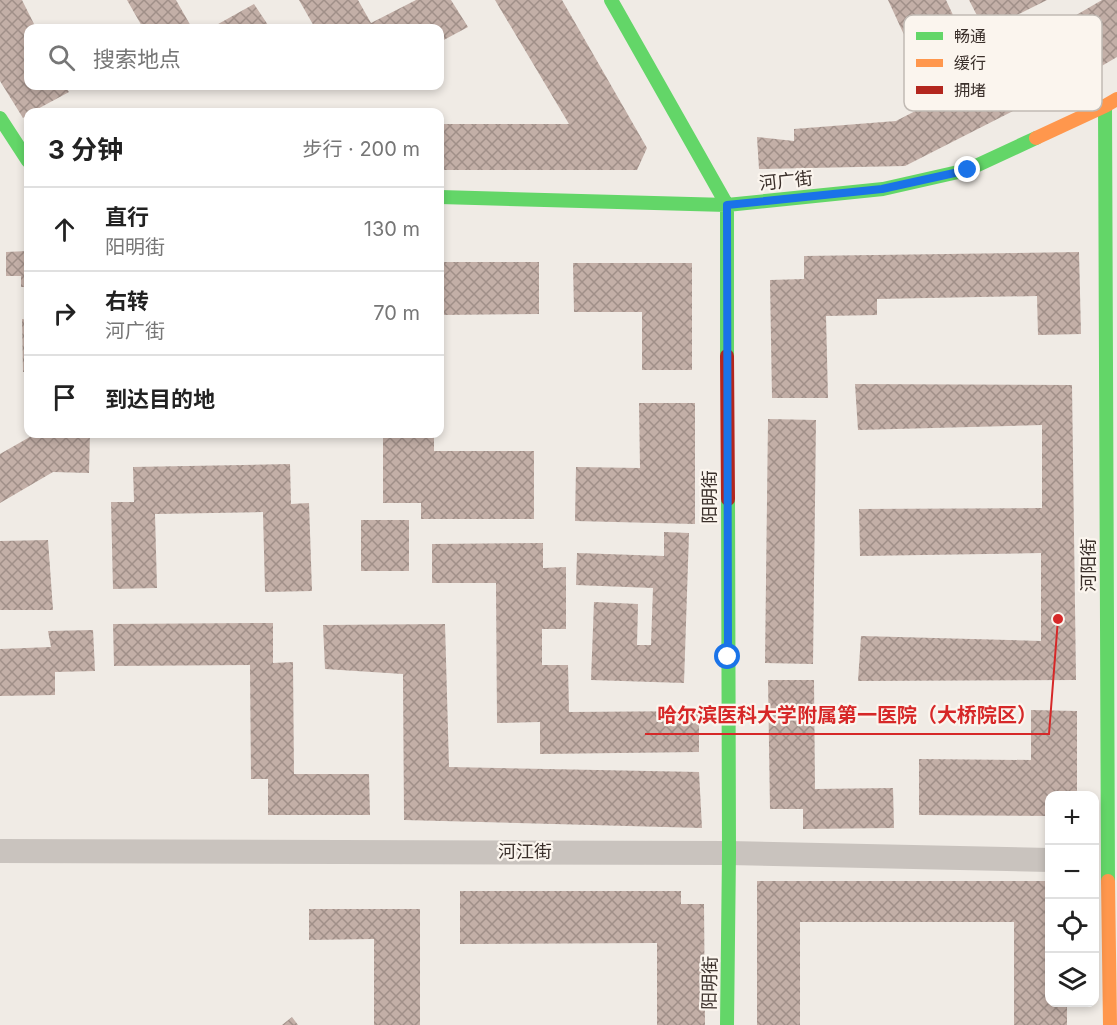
<!DOCTYPE html>
<html lang="zh">
<head>
<meta charset="utf-8">
<style>
	:root { --surface:#fff; --page:#f2f2f2; --text:#222; --muted:#767676; --line:#e0e0e0 }
	body { margin:0; font-family:Inter,"Noto Sans SC",sans-serif; background:var(--page); color:var(--text) }
	.controls { position:absolute; right:18px; bottom:18px; display:grid; overflow:hidden; border-radius:12px; box-shadow:0 3px 9px #0003 }
	.controls button { width:54px; height:54px; display:grid; place-items:center; padding:0; border:0; border-bottom:2px solid var(--line); background:var(--surface); color:var(--text); font:30px sans-serif }
	.stop { position:absolute; width:18px; height:18px; margin:-14px; border:4px solid #1a73e8; border-radius:50%; background:#fff }
	.stop.end { background:#1a73e8; border-color:#fff; box-shadow:0 2px 6px #0008 }
	.list { margin:0; padding:0; list-style:none }
	h2 { display:flex; justify-content:space-between; align-items:center; height:78px; margin:0; padding:0 24px; font-size:26px }
	h2 small { font-size:20px; font-weight:400; color:var(--muted) }
	.list li { display:grid; grid-template-columns:39px 1fr auto; gap:18px; align-items:center; box-sizing:border-box; height:84px; padding:0 24px; border-top:2px solid var(--line) }
	.list b { display:block; font-size:22px; white-space:nowrap }
	.list p { margin:0; font-size:20px; white-space:nowrap; color:var(--muted) }
	.list em { font-size:20px; font-style:normal; color:var(--muted) }
	.icon { flex:none; width:33px; height:33px; fill:none; stroke:currentColor; stroke-width:2; stroke-linecap:round; stroke-linejoin:round }
	.map { position:relative; flex:none; width:1117px; height:1025px; overflow:hidden }
	.search { position:absolute; background:var(--surface); box-shadow:0 3px 9px #0003; left:24px; top:24px; width:420px; height:66px; display:flex; align-items:center; gap:15px; box-sizing:border-box; padding:0 21px; border-radius:12px; color:var(--muted); font-size:22px }
	.panel { position:absolute; background:var(--surface); box-shadow:0 3px 9px #0003; left:24px; top:108px; width:420px; height:330px; border-radius:12px }
	.map>svg:first-child { display:block }
	.building { fill:url(#building-cross-hatch) }
	.lines { fill:none; stroke-linecap:round; stroke-linejoin:round }
	.street { stroke:#c9c3be; stroke-width:24 }
	.fast { stroke:#63d668; stroke-width:14 }
	.slow { stroke:#ff974d; stroke-width:14 }
	.jam { stroke:#b3261e; stroke-width:14 }
	.route { stroke:#1a73e8; stroke-width:8 }
	.labels { text-anchor:middle; stroke-width:4.5; stroke-linejoin:round; paint-order:stroke }
	.street-label { font-size:18px; fill:#3b302b; stroke:#fbf5ee }
	.key { fill:#fbf5ee; stroke:#c1bab4; stroke-width:1.5 }
	.key-label { font-size:16px; fill:#3b302b }
	.leader { fill:none; stroke:#d62828; stroke-width:2 }
	.callout-dot { fill:#d62828; stroke:#fbf5ee; stroke-width:2 }
	.callout-label { font-size:20px; text-anchor:middle; font-weight:bold; fill:#d62828; stroke:#fbf5ee; stroke-width:4.5; stroke-linejoin:round; paint-order:stroke }
</style>
</head>
<body>
<div class="map">
<svg width="1117" height="1025" viewBox="0 0 1117 1025">
	<defs>
		<pattern id="building-cross-hatch" width="8" height="8" patternUnits="userSpaceOnUse" patternTransform="scale(1.5)"><rect width="8" height="8" fill="#c3afa7"/><path d="M0 0l8 8M0 8l8-8" fill="none" stroke="#a08f88"/></pattern>
	</defs>
	<rect width="100%" height="100%" fill="#f0ebe5"/>
	<path class="building" d="M0,0H22L36,28H28V86H65L69,92L32,112H28V115L23,118L0,81Z
		M127,0H176L192,28H143Z
		M299,0H358L371,23L416,0H451L468,27L440,42V28H315Z
		M495,0H562L647,148L637,170H440V124H569Z
		M888,0H946L972,56L924,78Z
		M969,0H1047L985,31Z
		M1102,0H1117V57L1035,105L1006,56Z
		M254,4L270,28H211Z
		M989,73L1017,109L905,166L759,169L757,137L794,141V129L896,121Z
		M28,251V287H21V276H6V252Z
		M1079,252L1081,334L1038,335L1037,296L877,299V315L826,316L828,398H772L770,280L804,279V256Z
		M440,262H539V314L440,315Z
		M573,263H692V370H642V312H574Z
		M22,319L28,320V372H23Z
		M855,384L1072,385L1076,680L858,681L861,636L1041,641V553L860,556L859,509L1042,508V425L858,430Z
		M639,403H695V524L575,521L576,467L640,468Z
		M768,419L816,420L813,664L765,663Z
		M35,434H90L89,473L53,472L0,503V454Z
		M383,434H434V451H534V519H421V503H383Z
		M290,464L291,504L309,503L312,591L265,592L263,512L155,514L157,588L113,589L111,502H134L133,467Z
		M361,520H409V571H361Z
		M664,532L689,533L684,683L591,680L594,602L638,604L637,645H651L653,588L576,585L577,553L664,556Z
		M48,540L53,610H0V541Z
		M543,543V568L566,567V629H542V665H568L569,712L699,711V752L540,754V722L497,723L496,583H432V544Z
		M273,623V663L293,662L294,774H369L370,815H268V779H251L250,665L114,666L113,624Z
		M445,624L449,767L699,772L702,828L404,820L403,674L325,669L323,625Z
		M93,630L95,671L55,672V695L0,696V649L51,647L48,631Z
		M768,680H814L815,789L893,788L894,828L803,829V809H770Z
		M1031,710L1077,711V796H1050V816L919,815V759L1031,760Z
		M757,881H1050V1002H1067V1025H1014V922H800V1025H757Z
		M460,891H681V904H704L705,1025H657V943L460,944Z
		M309,909H420V1025H374V939L309,940Z
		M292,1017L298,1025H282Z"/>
	<g class="lines">
		<path class="street" d="M0,851L729,853L1050,860"/>
		<path class="fast" d="M611,0L727,205V356
			M1105,106L1108,881
			M0,118L28,161
			M440,197L727,205L883,189L967,170L1036,138
			M727,1025L729,853L728,499"/>
		<path class="slow" d="M1036,138L1105,106L1117,99
			M1108,881L1110,1025"/>
		<path class="jam" d="M727,356L728,499"/>
	</g>
	<g class="lines">
		<path class="route" d="M728,657L727,205L882,189L968,170"/>
	</g>
	<g class="labels">
		<g class="street-label">
			<text transform="translate(786 181) rotate(-6)" y="6">河广街</text>
			<text transform="translate(710 497) rotate(-90)" y="6">阳明街</text>
			<text transform="translate(1089 565) rotate(-90)" y="6">河阳街</text>
			<text x="525" y="858">河江街</text>
			<text transform="translate(710 983) rotate(-89)" y="6">阳明街</text>
		</g>
	</g>
	<rect x="904" y="15" width="198" height="96" rx="9" class="key"/>
	<rect x="916" y="32" width="27" height="8" fill="#63d668"/>
	<rect x="916" y="59" width="27" height="8" fill="#ff974d"/>
	<rect x="916" y="86" width="27" height="8" fill="#b3261e"/>
	<g class="key-label">
		<text x="954" y="42">畅通</text>
		<text x="954" y="69">缓行</text>
		<text x="954" y="96">拥堵</text>
	</g>
	<path class="leader" d="M1058 619L1049 734H645"/>
	<circle class="callout-dot" cx="1058" cy="619" r="6"/>
	<g class="callout-label">
		<text x="847" y="722">哈尔滨医科大学附属第一医院（大桥院区）</text>
	</g>
</svg>
<div class="controls">
<button>+</button>
<button>−</button>
<button><svg class="icon" aria-label="locate" viewBox="0 0 24 24"><circle cx="12" cy="12" r="6"/><path d="M12 2v4M12 18v4M2 12h4M18 12h4"/></svg></button>
<button><svg class="icon" aria-label="layers" viewBox="0 0 24 24"><path d="M12 4l9 5-9 5-9-5zM3 14l9 5 9-5"/></svg></button>
</div>
<div class="stop" style="left:728px;top:657px"></div>
<div class="stop end" style="left:968px;top:170px"></div>
<div class="search"><svg class="icon" aria-label="search" viewBox="0 0 24 24"><circle cx="10" cy="10" r="6"/><path d="M15 15l6 6"/></svg>搜索地点</div>
<section class="panel">
<h2>3 分钟<small>步行 · 200 m</small></h2>
<ul class="list">
<li><svg class="icon" aria-label="ahead" viewBox="0 0 24 24"><path d="M12 20V5M6 11l6-6 6 6"/></svg><div><b>直行</b><p>阳明街</p></div><em>130 m</em></li>
<li><svg class="icon" aria-label="right" viewBox="0 0 24 24"><path d="M7 20v-9h11M14 6l5 5-5 5"/></svg><div><b>右转</b><p>河广街</p></div><em>70 m</em></li>
<li><svg class="icon" aria-label="arrive" viewBox="0 0 24 24"><path d="M6 21V4h12l-3 4 3 4H6"/></svg><div><b>到达目的地</b></div></li>
</ul>
</section>
</div>
</body>
</html>
